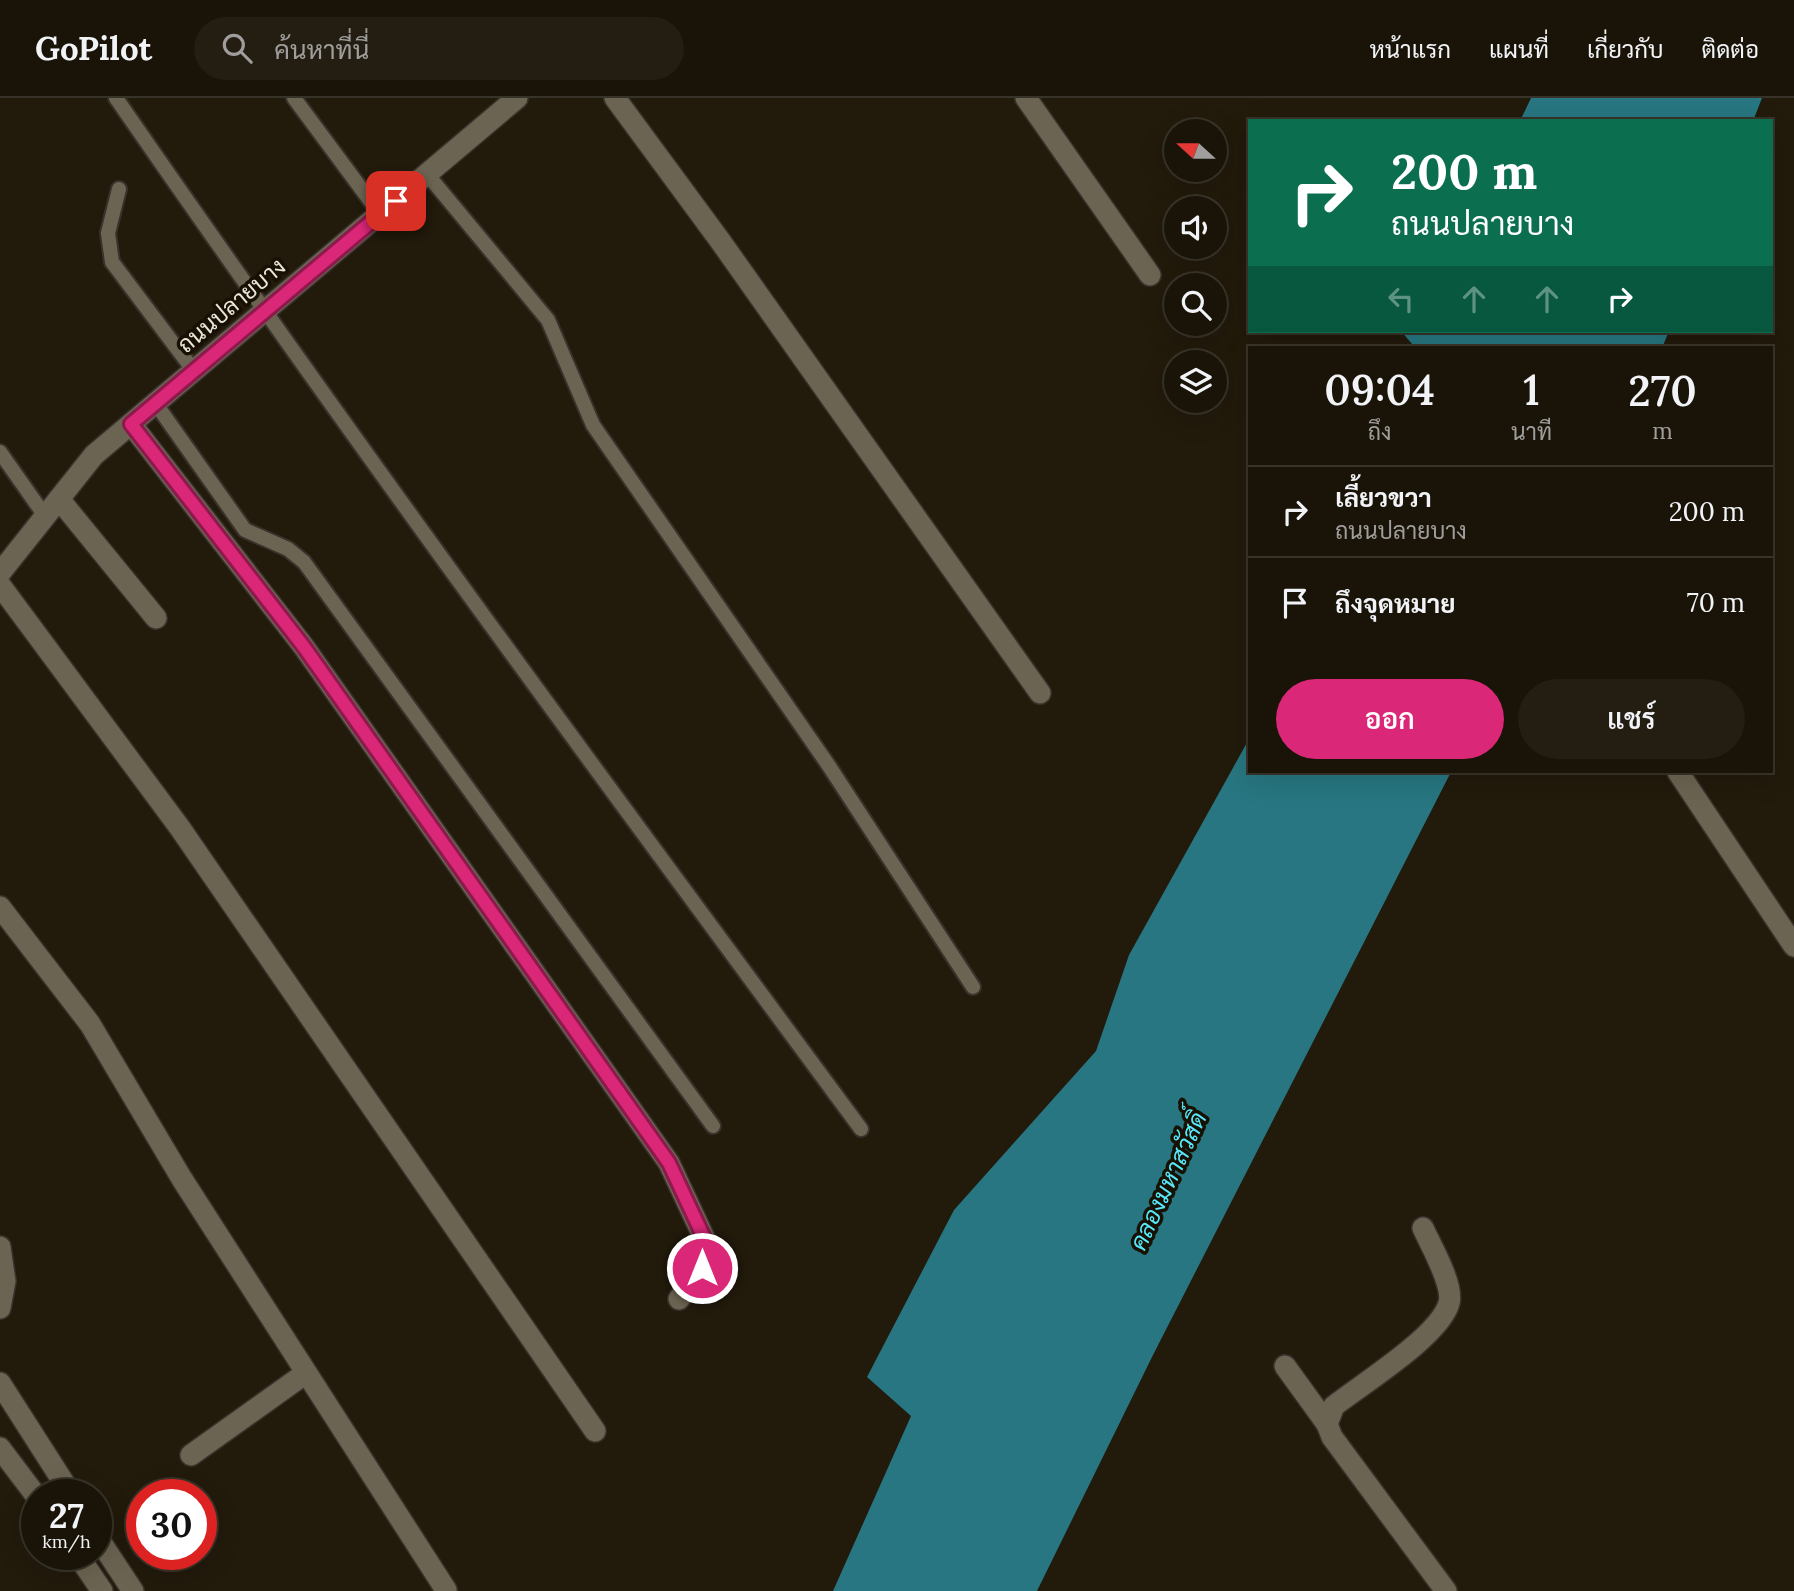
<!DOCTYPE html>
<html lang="th">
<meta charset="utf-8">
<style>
:root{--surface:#1a1408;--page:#231d12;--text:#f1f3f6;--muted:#9f9e9c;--line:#383329;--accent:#db2777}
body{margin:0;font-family:Lora,Sarabun,serif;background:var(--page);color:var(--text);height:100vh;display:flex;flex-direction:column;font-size:26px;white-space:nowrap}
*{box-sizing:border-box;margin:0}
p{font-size:23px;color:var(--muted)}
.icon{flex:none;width:38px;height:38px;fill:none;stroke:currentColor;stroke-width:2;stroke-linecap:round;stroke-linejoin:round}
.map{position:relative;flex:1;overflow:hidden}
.drawer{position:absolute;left:1248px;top:248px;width:525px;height:427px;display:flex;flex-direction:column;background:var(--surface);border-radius:0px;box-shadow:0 7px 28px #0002,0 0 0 2px var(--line)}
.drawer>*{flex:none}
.banner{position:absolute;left:1248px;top:21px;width:525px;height:214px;border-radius:0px;box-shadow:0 7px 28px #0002,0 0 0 2px var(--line);background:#0b6e4f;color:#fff;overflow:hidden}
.needle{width:46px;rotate:291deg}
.controls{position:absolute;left:1164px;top:21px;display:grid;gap:14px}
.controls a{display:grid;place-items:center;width:63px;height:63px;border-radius:50%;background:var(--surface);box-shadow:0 7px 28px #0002,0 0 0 2px var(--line);font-size:35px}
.speed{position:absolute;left:21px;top:1381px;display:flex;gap:14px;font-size:35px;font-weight:700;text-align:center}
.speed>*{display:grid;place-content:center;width:91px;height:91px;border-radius:50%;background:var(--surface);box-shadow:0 7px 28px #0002,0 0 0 2px var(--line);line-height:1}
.speed small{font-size:18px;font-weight:400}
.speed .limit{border:10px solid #d22;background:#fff;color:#111}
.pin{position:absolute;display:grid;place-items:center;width:60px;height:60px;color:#fff;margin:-30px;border-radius:14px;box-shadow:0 4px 10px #0006}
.me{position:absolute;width:77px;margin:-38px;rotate:0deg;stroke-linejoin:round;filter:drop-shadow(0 0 5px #0008)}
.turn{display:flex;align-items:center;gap:24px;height:147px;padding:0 28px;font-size:32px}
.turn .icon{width:91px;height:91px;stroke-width:2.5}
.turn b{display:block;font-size:49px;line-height:60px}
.lanes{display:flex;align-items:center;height:66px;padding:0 28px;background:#0003;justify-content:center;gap:35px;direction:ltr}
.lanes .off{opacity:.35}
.eta{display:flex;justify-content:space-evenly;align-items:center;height:119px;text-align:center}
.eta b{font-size:42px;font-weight:600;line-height:49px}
.cta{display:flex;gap:14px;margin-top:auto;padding:14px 28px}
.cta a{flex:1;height:80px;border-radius:42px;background:var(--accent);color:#fff;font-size:28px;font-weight:600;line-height:80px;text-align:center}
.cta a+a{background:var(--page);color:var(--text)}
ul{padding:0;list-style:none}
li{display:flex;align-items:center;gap:21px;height:91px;padding:0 28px;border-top:2px solid var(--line)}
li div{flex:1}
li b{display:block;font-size:26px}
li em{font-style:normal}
header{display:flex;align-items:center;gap:42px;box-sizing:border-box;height:98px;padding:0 35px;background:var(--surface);border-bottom:2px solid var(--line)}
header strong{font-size:33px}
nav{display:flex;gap:38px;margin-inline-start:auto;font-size:24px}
.search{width:490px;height:63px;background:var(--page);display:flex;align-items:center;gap:18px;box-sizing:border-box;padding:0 24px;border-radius:38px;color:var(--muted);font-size:26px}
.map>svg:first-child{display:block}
</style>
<header>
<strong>GoPilot</strong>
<div class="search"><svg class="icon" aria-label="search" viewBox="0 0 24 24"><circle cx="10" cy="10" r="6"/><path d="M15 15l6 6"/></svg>ค้นหาที่นี่</div>
<nav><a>หน้าแรก</a><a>แผนที่</a><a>เกี่ยวกับ</a><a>ติดต่อ</a></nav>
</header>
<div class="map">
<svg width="1794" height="1493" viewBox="0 0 1794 1493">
<rect width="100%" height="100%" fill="#221a0b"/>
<g fill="#277681">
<path d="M 1531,0 L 1762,0 L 1753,23 L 1520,23 Z"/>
<path d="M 1401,233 L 1669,233 L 1662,250 L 1410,250 L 1412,246 Z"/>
<path d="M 1249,641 L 1250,674 L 1451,674 L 1153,1257 L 1037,1493 L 833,1493 L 911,1318 L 867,1279 L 954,1112 L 1096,953 L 1129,857 Z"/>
</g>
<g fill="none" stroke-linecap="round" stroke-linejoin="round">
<g stroke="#38322c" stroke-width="18">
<g id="service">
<path d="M 116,0 C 357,349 609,690 861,1031"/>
<path d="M 294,0 L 380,116"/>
<path d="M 427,76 L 548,222 L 593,327 L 829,668 L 973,889"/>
<path d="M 119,91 L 108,135 L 112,164 L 194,273"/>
<path d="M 156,306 L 245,432 L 288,451 L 304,464 L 713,1028"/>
<path d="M 0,354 L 45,418"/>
</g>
</g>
<g stroke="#38322c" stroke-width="24">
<g id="minor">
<path d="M 615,0 L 721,144 L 1040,595"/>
<path d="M 1026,0 L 1150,177"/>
<path d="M 131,326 L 304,549 L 669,1065 L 706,1144 L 702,1170 L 679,1201"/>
<path d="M 59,401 L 156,520"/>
<path d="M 0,487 L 180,730 L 595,1333"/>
<path d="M 1678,674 L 1794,848"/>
<path d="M 0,809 L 90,926 L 182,1081 L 446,1492"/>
<path d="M 1423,1130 C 1431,1148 1454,1187 1449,1205 C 1440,1238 1362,1286 1334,1308 L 1327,1326 L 1332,1339 L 1446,1493"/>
<path d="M 1285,1268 L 1327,1326"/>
<path d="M 0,1285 L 71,1396"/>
<path d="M 0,1350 L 37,1399"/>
<path d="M 191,1357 L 306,1275"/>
<path d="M 96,1437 L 133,1493"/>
<path d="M 77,1456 L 102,1493"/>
</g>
</g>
<g stroke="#38322c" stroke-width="24">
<g id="tertiary">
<path d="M 0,475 L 94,357 L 517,0"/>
<path d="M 0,1149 L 5,1183 L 0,1210"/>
</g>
</g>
<use href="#service" stroke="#6c6452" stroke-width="14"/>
<use href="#minor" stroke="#6c6452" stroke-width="21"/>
<use href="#tertiary" stroke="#6c6452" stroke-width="21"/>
</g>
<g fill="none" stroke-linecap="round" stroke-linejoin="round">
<g stroke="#8e194d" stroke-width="18">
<path id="route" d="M 396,103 L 131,326 L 304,549 L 669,1065 L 706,1144 L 702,1170"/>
</g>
<use href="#route" stroke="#db2777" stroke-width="12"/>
</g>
<g text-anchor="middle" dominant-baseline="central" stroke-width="7" stroke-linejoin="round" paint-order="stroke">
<g font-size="23" fill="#ebe6dc" stroke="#181103">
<text transform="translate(231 207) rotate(-40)">ถนนปลายบาง</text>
</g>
<g font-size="24" font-style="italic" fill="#56e8fd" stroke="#181103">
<text transform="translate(1168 1083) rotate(-65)">คลองมหาสวัสดิ์</text>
</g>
</g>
</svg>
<div class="controls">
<a><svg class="needle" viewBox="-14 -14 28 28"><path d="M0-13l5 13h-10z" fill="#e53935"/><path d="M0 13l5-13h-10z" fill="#9f9e9c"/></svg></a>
<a><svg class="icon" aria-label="sound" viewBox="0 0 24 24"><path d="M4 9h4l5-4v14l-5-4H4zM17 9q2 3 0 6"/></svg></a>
<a><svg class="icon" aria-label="search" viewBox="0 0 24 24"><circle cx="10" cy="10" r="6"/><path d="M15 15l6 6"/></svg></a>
<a><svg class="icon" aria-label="layers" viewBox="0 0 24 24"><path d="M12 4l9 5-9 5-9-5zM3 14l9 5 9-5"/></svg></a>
</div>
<div class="speed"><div>27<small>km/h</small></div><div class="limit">30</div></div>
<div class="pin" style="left:396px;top:103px;background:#d93025"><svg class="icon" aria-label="arrive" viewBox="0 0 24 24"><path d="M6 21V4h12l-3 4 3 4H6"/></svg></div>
<svg class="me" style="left:702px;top:1170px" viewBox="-20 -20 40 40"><circle r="17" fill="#db2777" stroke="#fff" stroke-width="3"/><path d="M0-11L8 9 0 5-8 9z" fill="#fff"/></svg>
<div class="banner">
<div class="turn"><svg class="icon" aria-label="right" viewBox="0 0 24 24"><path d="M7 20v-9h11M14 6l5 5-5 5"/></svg><div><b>200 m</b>ถนนปลายบาง</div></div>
<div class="lanes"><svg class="icon off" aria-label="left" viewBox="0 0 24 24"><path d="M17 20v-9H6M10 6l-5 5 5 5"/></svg><svg class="icon off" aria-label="ahead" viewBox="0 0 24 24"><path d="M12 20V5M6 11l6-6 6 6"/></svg><svg class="icon off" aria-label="ahead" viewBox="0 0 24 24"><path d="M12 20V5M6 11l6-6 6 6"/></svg><svg class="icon" aria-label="right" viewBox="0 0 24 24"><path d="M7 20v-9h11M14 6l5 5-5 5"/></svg></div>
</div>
<section class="drawer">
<div class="eta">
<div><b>09:04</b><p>ถึง</p></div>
<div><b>1</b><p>นาที</p></div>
<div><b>270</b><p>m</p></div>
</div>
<ul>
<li><svg class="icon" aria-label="right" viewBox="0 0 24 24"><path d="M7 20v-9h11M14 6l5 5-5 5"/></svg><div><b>เลี้ยวขวา</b><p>ถนนปลายบาง</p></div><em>200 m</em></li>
<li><svg class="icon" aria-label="arrive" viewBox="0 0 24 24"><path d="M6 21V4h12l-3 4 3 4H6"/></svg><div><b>ถึงจุดหมาย</b></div><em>70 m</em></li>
</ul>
<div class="cta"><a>ออก</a><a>แชร์</a></div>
</section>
</div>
